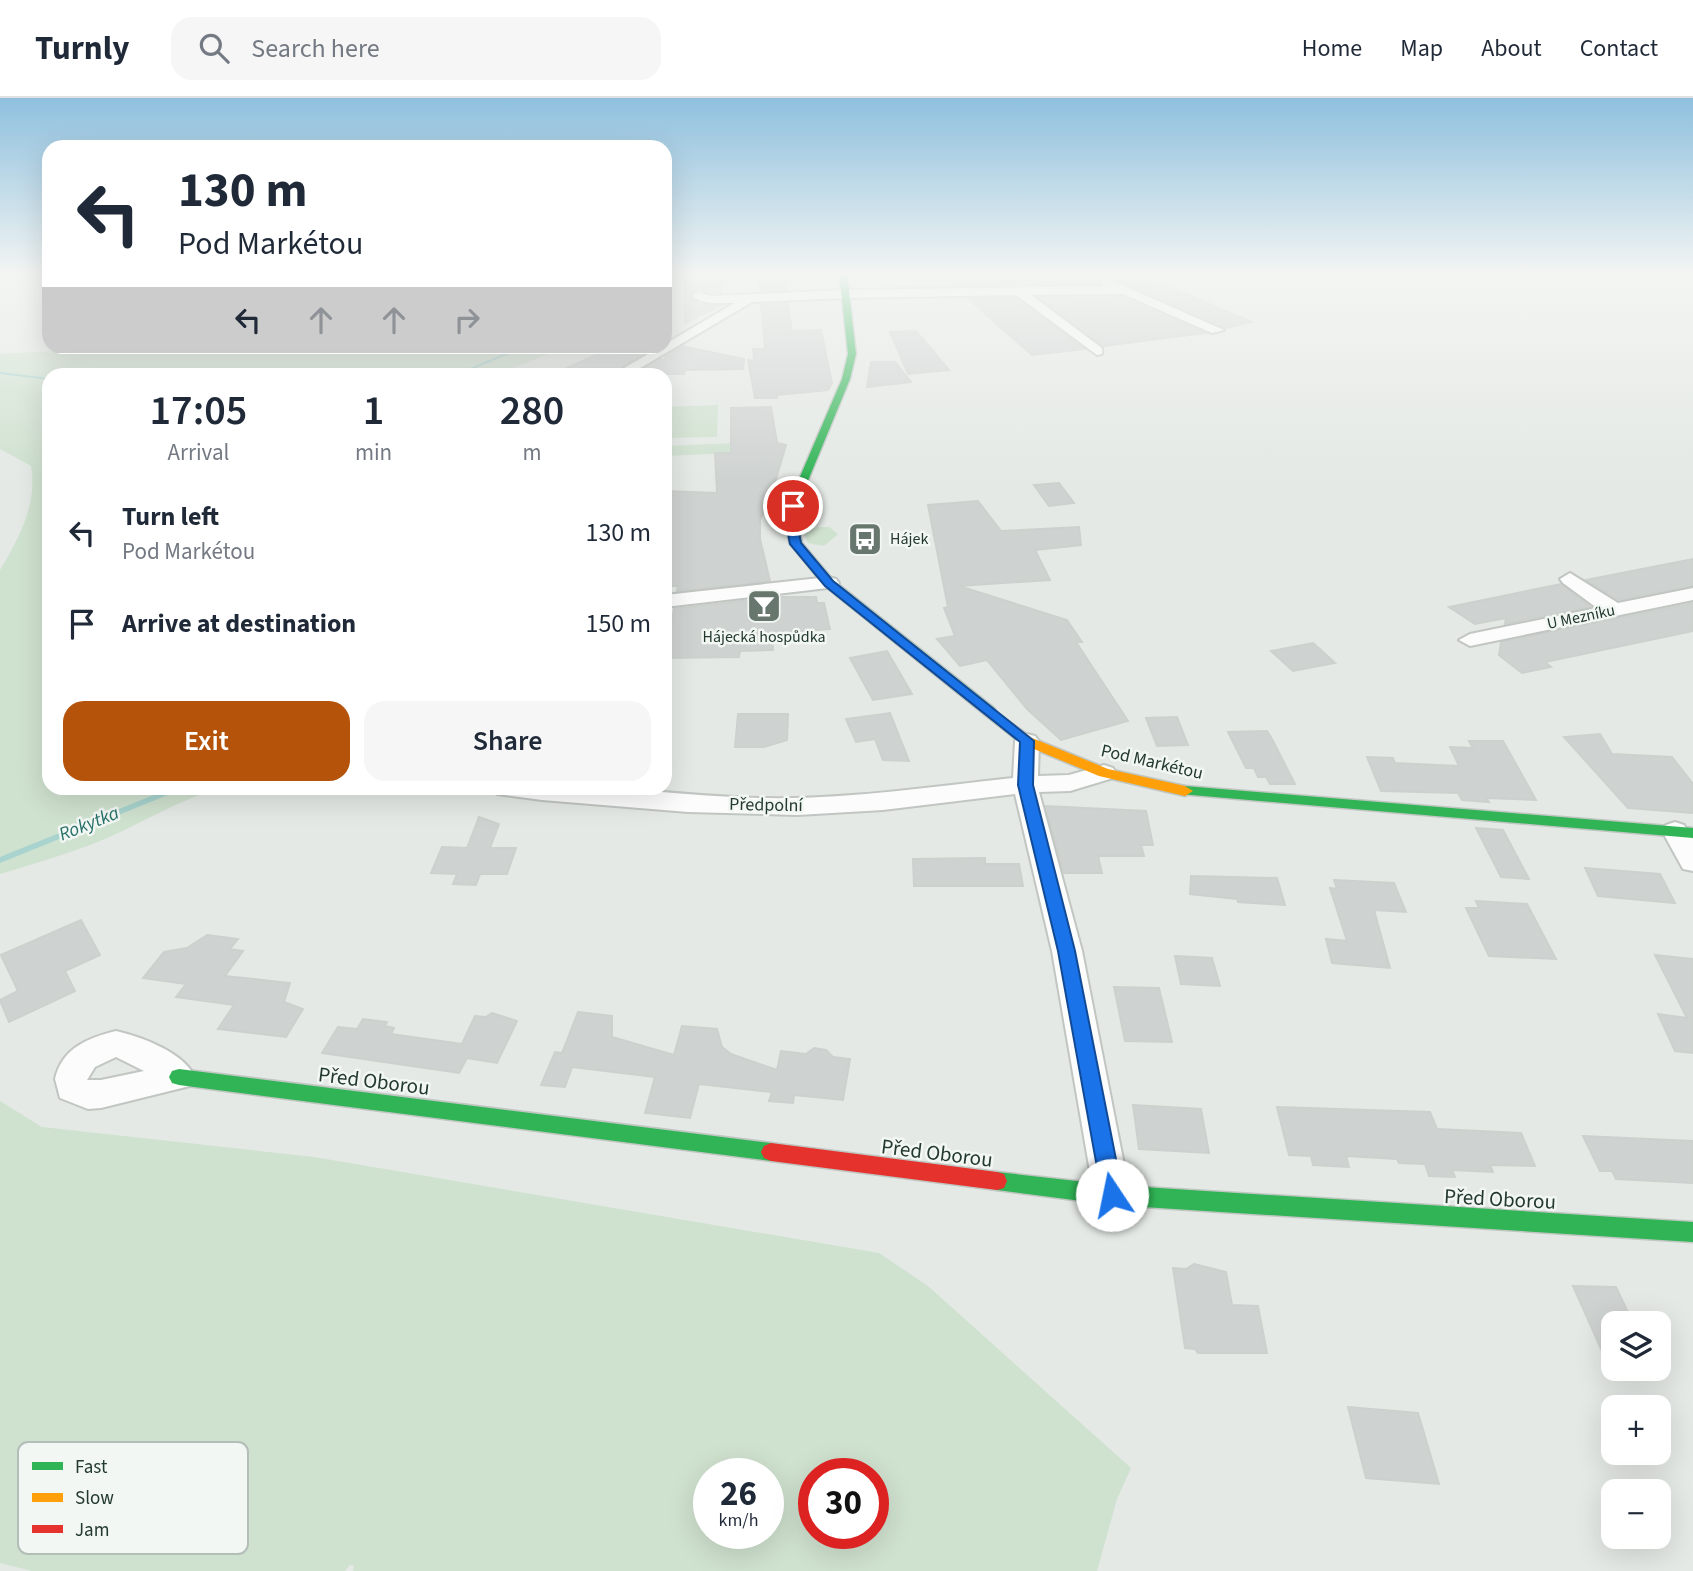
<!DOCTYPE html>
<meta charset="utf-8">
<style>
:root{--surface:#fff;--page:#f6f6f7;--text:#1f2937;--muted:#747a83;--line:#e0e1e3;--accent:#b45309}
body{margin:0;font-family:"Source Sans 3",sans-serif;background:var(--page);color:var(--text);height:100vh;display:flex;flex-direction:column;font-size:26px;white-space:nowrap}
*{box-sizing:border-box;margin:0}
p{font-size:23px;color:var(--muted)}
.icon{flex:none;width:38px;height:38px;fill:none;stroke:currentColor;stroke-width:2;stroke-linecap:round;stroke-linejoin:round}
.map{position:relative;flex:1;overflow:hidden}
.sheet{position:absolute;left:42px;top:270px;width:630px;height:427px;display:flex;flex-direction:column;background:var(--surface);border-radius:21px;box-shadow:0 7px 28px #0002}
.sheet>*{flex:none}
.hud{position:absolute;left:42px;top:42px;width:630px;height:214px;border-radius:21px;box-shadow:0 7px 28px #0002;background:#fff;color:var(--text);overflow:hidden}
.controls{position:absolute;left:1601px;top:1213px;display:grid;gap:14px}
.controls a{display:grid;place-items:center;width:70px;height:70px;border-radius:14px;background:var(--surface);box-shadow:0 7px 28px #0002;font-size:35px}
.speed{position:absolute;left:693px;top:1360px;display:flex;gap:14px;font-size:35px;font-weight:700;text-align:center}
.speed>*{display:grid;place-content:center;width:91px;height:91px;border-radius:50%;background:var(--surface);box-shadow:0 7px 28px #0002;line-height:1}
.speed small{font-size:18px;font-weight:400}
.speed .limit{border:10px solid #d22;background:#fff;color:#111}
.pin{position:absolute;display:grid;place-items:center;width:60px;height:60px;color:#fff;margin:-30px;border:4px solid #fff;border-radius:50%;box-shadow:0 2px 7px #0007}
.me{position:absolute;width:77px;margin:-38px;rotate:349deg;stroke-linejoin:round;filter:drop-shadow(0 0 5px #0008)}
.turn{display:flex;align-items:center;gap:24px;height:147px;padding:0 21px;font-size:32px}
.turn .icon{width:91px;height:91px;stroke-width:2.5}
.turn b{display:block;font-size:49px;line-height:60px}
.lanes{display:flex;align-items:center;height:66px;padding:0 21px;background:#0003;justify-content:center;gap:35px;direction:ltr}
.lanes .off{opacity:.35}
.eta{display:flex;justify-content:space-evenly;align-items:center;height:119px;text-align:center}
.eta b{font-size:42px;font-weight:600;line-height:49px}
.action{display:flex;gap:14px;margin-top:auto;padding:14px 21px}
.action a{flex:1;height:80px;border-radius:21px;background:var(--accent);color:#fff;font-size:28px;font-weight:600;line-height:80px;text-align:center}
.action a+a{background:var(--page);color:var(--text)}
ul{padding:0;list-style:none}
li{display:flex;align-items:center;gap:21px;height:91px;padding:0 21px}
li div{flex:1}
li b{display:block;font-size:26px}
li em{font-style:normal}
header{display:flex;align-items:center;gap:42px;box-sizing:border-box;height:98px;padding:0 35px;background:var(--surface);border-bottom:2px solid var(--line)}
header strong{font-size:33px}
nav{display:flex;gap:38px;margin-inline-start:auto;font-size:24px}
.search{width:490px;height:63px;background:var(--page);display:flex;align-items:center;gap:18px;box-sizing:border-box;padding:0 24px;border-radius:21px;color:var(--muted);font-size:26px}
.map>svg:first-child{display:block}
</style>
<header>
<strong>Turnly</strong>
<div class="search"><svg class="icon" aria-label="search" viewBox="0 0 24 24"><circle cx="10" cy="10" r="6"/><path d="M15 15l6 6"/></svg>Search here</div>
<nav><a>Home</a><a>Map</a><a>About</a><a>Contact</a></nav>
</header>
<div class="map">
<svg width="1693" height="1473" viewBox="0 0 1693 1473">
<rect width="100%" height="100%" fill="#e4e9e5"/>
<g fill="#cfe1cf" fill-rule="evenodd">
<path d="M 117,249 L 565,249 L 499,276 L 49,276 L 49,690 L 220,690 C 179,702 146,723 107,740 C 72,755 36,765 0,776 L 0,472 C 19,441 38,404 31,368 L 0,351 L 0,256 Z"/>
<path d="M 718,307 L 717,339 L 665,340 L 665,309 Z"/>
<path d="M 734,345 L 736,355 L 665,358 L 665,348 Z"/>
<path d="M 829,429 L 838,436 L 824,448 L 808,445 L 804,435 L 817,429 Z"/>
<path d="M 0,1003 L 42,1029 L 314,1059 L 879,1155 L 928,1188 L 1131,1370 L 1117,1401 L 1097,1473 L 353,1473 L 354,1468 L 350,1467 L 345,1473 L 32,1473 L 0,1465 ZM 709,1376 L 768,1376 L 768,1435 L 709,1435 ZM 814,1376 L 873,1376 L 873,1435 L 814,1435 Z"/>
</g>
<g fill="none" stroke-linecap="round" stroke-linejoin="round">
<g fill="#a8d3ce" fill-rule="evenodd">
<path d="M 522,248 L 529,248 L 461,276 L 456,276 Z"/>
<path d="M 0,274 L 49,280 L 49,282 L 0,276 Z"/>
<path d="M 171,690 L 181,690 L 180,692 L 0,765 L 0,759 Z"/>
</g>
</g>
<g fill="#ced2d0" stroke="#cdd1ce" stroke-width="2">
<path d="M 1136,175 L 1252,224 L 1226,230 L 1107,178 L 1098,186 L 953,188 L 946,182 L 1037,180 L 1034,176 Z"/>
<path d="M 759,181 L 785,181 L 787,192 L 760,193 Z"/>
<path d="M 723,182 L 721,195 L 699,191 L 691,196 L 690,199 L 696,203 L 719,208 L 685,225 L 685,183 Z"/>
<path d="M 1122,199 L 1205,235 L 1104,248 L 1039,200 Z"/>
<path d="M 967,200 L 1015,200 L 1084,251 L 1032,257 Z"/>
<path d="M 788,205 L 792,233 L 821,232 L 832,285 L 828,292 L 777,297 L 777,300 L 755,300 L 748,262 L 754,263 L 753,251 L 765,251 L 761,206 Z"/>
<path d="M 916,233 L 949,272 L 908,276 L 890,234 Z"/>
<path d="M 682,248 L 744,261 L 743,271 L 685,272 L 684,276 L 634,276 L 660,261 L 665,262 L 665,258 Z"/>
<path d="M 611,250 L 641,257 L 612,276 L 554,276 Z"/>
<path d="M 871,264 L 895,264 L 911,284 L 867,289 Z"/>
<path d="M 771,309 L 777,345 L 786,347 L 771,398 L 760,422 L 760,441 L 770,483 L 677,493 L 678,488 L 665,488 L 665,393 L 717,395 L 715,355 L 731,355 L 731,310 Z"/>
<path d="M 1059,385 L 1074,405 L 1049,408 L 1034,387 Z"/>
<path d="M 978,403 L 1001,433 L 1079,429 L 1081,447 L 1035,452 L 1050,482 L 959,488 L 1067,522 L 1082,544 L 1076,544 L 1128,623 L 1061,642 L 1027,611 L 987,562 L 960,568 L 937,541 L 955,538 L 944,510 L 948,509 L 928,407 Z"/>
<path d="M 1693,461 L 1693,488 L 1619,502 L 1586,482 Z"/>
<path d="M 1561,486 L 1591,509 L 1505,526 L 1506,520 L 1475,526 L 1449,509 Z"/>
<path d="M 774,499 L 816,499 L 817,505 L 824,505 L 830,531 L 772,535 L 773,552 L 740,553 L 739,559 L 665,560 L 665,533 L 670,533 L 674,511 Z"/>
<path d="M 1693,505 L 1693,533 L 1545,564 L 1551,569 L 1522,575 L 1499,557 L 1501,544 Z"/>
<path d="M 1313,545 L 1335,565 L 1293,573 L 1271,553 Z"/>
<path d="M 887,553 L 912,596 L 873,602 L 850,560 Z"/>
<path d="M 890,615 L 909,663 L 883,662 L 875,641 L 856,644 L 846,621 Z"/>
<path d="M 738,616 L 788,616 L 787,642 L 764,649 L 735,649 Z"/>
<path d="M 1177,619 L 1188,647 L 1157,648 L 1146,620 Z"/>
<path d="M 1267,633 L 1272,641 L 1295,686 L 1270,686 L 1266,679 L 1258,679 L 1254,670 L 1246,670 L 1228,634 Z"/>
<path d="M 1600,636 L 1612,656 L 1672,659 L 1693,686 L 1693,715 L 1628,710 L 1564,639 Z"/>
<path d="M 1469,643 L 1503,643 L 1536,702 L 1486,700 L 1489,704 L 1462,702 L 1458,695 L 1381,693 L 1367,659 L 1393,660 L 1395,665 L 1459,668 L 1450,649 L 1473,650 Z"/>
<path d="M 1045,708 L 1146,713 L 1153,747 L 1141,747 L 1144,758 L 1098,758 L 1102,775 L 1064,775 Z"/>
<path d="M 479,719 L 499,726 L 490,750 L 516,750 L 507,776 L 480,776 L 476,787 L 453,786 L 457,776 L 431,775 L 442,749 L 467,750 Z"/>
<path d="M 1476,730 L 1503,732 L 1529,781 L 1501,779 Z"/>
<path d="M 985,760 L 985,766 L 1019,766 L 1023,788 L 914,788 L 913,761 Z"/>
<path d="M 1585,770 L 1660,776 L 1675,805 L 1598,798 Z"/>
<path d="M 1191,778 L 1277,780 L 1285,807 L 1238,804 L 1237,801 L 1190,796 Z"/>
<path d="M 1334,782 L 1394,785 L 1406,814 L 1374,812 L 1390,870 L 1332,865 L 1326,841 L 1347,843 L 1330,790 L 1337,791 Z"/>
<path d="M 1476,803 L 1527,806 L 1556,861 L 1489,858 L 1466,810 L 1479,810 Z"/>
<path d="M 81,822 L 100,857 L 65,873 L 75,893 L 9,924 L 0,902 L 18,893 L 1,857 Z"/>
<path d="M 207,837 L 238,841 L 230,851 L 243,853 L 225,878 L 290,885 L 284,904 L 303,911 L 286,939 L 218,931 L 234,907 L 176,899 L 186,886 L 143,880 L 164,854 L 187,850 Z"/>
<path d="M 1655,857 L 1693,861 L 1693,955 L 1675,953 L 1658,916 L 1687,920 Z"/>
<path d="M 1175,858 L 1212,860 L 1220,888 L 1181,886 Z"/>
<path d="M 1114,889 L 1159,890 L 1172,944 L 1125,943 Z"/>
<path d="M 578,914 L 612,918 L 612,939 L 674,957 L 682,928 L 717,931 L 722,949 L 731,956 L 777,972 L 781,953 L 806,956 L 814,950 L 826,952 L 833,959 L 850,961 L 843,1002 L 794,997 L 793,1005 L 769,1003 L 772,994 L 699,986 L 690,1020 L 645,1015 L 655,979 L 572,969 L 565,989 L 541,987 L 555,954 L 562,955 Z"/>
<path d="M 492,915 L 517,923 L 497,965 L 467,960 L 459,975 L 322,955 L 338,929 L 357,931 L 363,921 L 387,924 L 385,928 L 394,930 L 391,936 L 462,946 L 475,918 L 486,919 Z"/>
<path d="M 1133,1007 L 1201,1011 L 1209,1055 L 1139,1051 Z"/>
<path d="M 1277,1009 L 1430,1014 L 1437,1031 L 1521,1035 L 1535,1068 L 1490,1067 L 1493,1074 L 1452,1072 L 1455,1079 L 1429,1078 L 1425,1066 L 1399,1065 L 1397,1061 L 1346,1058 L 1349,1069 L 1313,1067 L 1311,1058 L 1289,1057 Z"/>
<path d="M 1583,1038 L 1693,1043 L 1693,1085 L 1616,1081 L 1612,1073 L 1600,1073 Z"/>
<path d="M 1194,1166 L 1226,1174 L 1232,1207 L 1258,1208 L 1267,1255 L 1198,1255 L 1195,1251 L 1185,1250 L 1173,1170 L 1186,1171 Z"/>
<path d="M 1573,1188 L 1616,1189 L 1633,1225 L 1614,1225 L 1614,1280 Z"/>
<path d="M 1348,1309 L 1418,1315 L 1439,1386 L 1366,1380 Z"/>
</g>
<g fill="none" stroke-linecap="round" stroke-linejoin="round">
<g stroke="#c1c6c2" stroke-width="4">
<g id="street">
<path d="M 1106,180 L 1224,232 L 1212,235 L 1123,196 L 1031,197 L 1102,250 L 1102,256 L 1097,257 L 1016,197 L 846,200 L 752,204 L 630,276 L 614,276 L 735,205 C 720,205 704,207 692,198 L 698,194 L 712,198 L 846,192 L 1106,188 L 1100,184 Z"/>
<path d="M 1570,475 L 1618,505 L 1693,490 L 1693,502 L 1470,548 L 1459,542 L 1470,536 L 1597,510 L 1563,485 L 1560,481 Z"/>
<path d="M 829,479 L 836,481 L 839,485 L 836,489 L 665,509 L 665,497 Z"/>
<path d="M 1027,636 L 1035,638 L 1039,643 L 1038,678 L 1069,677 L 1104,667 L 1113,670 L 1116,675 L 1113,680 L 1070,693 L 1039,694 L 1082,853 L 1130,1097 L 1124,1108 L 1112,1113 L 1100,1108 L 1094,1097 L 1052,853 L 1015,696 L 883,712 L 798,717 L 688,714 L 542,702 L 497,696 L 493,690 C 580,681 671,698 759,700 C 844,702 928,689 1013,680 L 1015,643 L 1019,638 Z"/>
<path d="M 1675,724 L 1684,727 L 1693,741 L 1693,773 L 1683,771 L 1662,733 L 1666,727 Z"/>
<path d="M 116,933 C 142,939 183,954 195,979 L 190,988 L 101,1010 L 88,1011 L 60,1000 L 55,981 C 62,950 88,940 116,933 ZM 116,959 L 144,973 L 101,982 L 87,982 L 95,969 Z"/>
</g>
</g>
<g stroke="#c0c6c2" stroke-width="3">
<g id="fast">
<path d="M 839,175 L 847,175 L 856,256 L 850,281 L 800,402 L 797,425 L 802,445 L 833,482 L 994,610 L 996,613 L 994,616 L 984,616 L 825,488 L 790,446 L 785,425 L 790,402 L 842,281 L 848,256 Z"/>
<path d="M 1185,688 L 1693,730 L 1693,740 L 1180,696 L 1177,693 L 1180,690 Z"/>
<path d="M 179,971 L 771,1045 L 778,1048 L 781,1054 L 778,1060 L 771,1063 L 179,987 L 172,985 L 169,979 L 172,973 Z"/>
<path d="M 997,1074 L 1112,1087 L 1693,1124 L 1693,1144 L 1112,1107 L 997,1092 L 990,1090 L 987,1083 L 990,1076 Z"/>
</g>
</g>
<g stroke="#c0c6c2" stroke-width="3">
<path id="slow" d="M 989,609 L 1032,640 L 1108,671 L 1185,688 L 1193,693 L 1185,698 L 1099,678 L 1022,646 L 984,616 L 982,613 Z"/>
</g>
<g stroke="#c0c6c2" stroke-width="3">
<path id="jam" d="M 771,1045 L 997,1074 L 1004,1076 L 1007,1083 L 1004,1090 L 997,1092 L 771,1063 L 764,1060 L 761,1054 L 764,1048 Z"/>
</g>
<use href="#street" fill="#fbfcfb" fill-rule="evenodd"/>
<use href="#fast" fill="#30b455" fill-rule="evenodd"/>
<use href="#slow" fill="#ff9f0a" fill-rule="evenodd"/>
<use href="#jam" fill="#e5322d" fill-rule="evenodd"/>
</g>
<linearGradient id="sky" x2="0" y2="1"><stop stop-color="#8ec0de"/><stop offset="0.46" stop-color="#f3f5f3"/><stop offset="1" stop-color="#f3f5f3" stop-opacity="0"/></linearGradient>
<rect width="1693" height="382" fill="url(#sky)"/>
<path fill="#1a73e8" stroke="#114b97" stroke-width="2" d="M 793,404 L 799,408 L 797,425 L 801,445 L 833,483 L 1034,643 L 1033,687 L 1075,853 L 1123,1097 L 1120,1104 L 1112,1106 L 1105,1104 L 1102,1097 L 1058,853 L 1018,687 L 1020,644 L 825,488 L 790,446 L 786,425 L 788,408 Z"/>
<defs>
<g id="bus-square" transform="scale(1.75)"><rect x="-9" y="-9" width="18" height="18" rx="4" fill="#67776e" stroke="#f2f7f3"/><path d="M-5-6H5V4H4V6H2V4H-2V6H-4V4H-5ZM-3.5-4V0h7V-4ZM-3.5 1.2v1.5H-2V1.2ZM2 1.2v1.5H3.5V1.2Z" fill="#fff"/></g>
<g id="bar-square" transform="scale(1.75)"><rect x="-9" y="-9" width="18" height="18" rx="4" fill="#67776e" stroke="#f2f7f3"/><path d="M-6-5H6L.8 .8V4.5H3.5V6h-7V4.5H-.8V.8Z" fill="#fff"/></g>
</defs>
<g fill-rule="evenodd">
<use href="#bus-square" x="865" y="441"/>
<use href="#bar-square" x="764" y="508"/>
</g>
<g text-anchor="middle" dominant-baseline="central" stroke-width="5" stroke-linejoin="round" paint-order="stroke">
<g font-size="16" fill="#243a2e" stroke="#f2f7f3" text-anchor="start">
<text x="890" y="441">Hájek</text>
<text x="764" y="539" text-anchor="middle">Hájecká hospůdka</text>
</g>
<g font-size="16" fill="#243a2e" stroke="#f2f7f3">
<text transform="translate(1581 519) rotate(-12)">U Mezníku</text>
</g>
<g font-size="18" fill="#243a2e" stroke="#f2f7f3">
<text transform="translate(1152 664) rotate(13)">Pod Markétou</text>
<text transform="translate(766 707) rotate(1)">Předpolní</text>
</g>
<g font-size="19" font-style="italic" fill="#246f68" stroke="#f2f7f3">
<text transform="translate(89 726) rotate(-22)">Rokytka</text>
</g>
<g font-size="21" fill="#243a2e" stroke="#f2f7f3">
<text transform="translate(374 983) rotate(7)">Před Oborou</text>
<text transform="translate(937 1055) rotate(7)">Před Oborou</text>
<text transform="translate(1500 1101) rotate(3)">Před Oborou</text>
</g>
</g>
<rect x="18" y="1344" width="230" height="112" rx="10" fill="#f2f7f3" stroke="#b4beb8" stroke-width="2"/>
<rect x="32" y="1364" width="31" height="8" fill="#30b455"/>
<rect x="32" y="1395" width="31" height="9" fill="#ff9f0a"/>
<rect x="32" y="1427" width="31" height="8" fill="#e5322d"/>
<g font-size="19" fill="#243a2e">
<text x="75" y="1375">Fast</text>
<text x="75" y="1406">Slow</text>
<text x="75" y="1438">Jam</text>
</g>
</svg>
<div class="controls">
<a><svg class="icon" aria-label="layers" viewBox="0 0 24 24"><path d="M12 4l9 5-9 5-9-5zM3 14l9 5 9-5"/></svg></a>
<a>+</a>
<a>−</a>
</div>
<div class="speed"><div>26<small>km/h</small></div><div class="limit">30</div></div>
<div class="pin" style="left:793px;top:408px;background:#d93025"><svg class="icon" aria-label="arrive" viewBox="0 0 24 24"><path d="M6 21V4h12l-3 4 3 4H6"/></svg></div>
<svg class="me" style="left:1112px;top:1097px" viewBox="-20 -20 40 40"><circle r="19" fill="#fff"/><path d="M0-13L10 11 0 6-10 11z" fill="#1a73e8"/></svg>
<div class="hud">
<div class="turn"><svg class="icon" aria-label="left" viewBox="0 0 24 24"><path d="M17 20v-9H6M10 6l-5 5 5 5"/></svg><div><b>130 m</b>Pod Markétou</div></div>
<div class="lanes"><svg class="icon" aria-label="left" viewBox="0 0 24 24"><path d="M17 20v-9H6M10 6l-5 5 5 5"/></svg><svg class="icon off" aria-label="ahead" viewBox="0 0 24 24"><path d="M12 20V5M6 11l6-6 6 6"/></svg><svg class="icon off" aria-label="ahead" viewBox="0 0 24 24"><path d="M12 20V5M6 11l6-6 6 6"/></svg><svg class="icon off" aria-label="right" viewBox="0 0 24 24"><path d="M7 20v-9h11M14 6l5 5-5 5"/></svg></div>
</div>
<section class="sheet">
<div class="eta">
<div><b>17:05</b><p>Arrival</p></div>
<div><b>1</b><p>min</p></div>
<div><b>280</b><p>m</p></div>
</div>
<ul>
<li><svg class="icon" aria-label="left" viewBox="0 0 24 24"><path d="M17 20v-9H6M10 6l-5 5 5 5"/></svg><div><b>Turn left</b><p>Pod Markétou</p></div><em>130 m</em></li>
<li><svg class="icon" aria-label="arrive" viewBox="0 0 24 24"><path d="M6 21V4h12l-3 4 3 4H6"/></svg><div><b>Arrive at destination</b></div><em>150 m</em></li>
</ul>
<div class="action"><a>Exit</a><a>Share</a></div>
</section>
</div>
